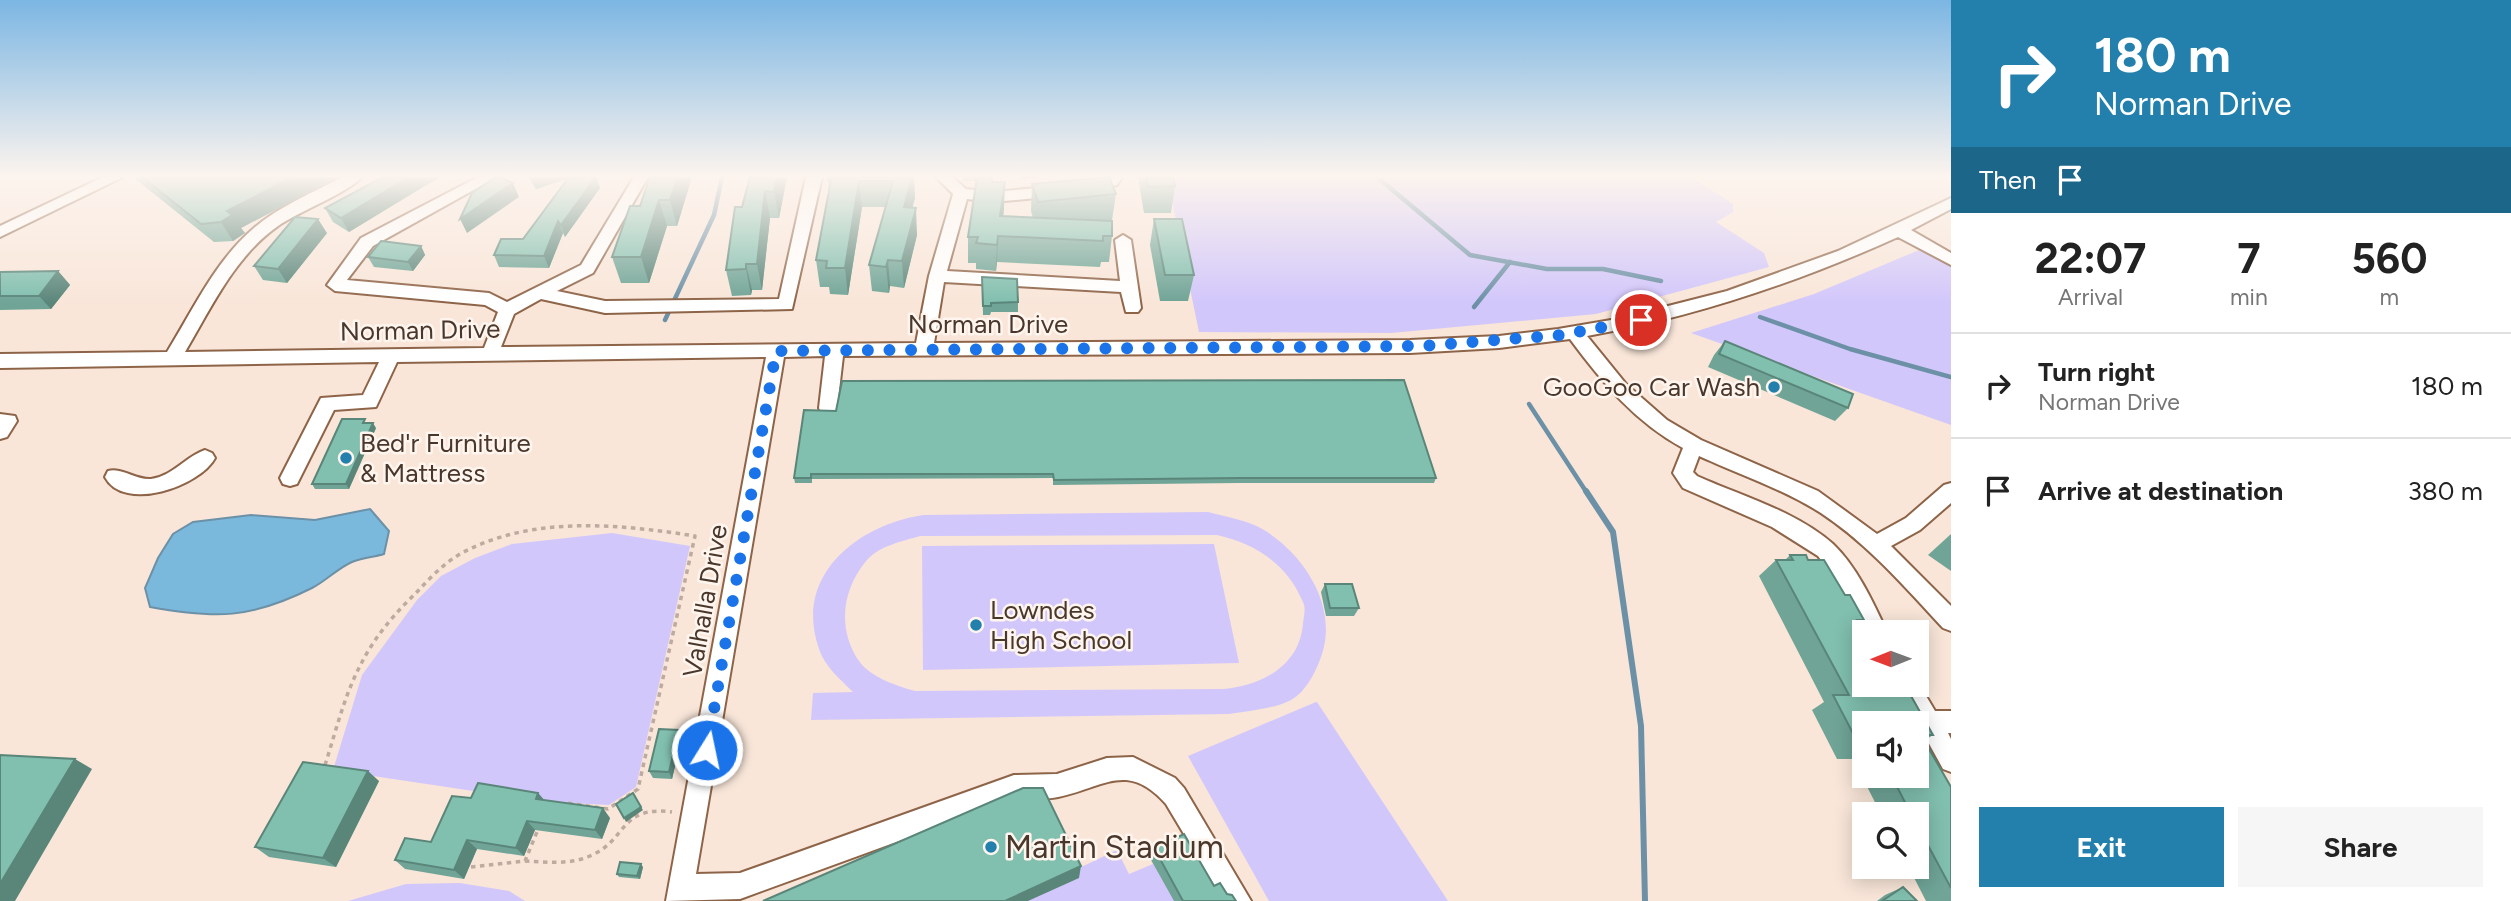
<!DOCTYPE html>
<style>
:root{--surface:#fff;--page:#f6f6f6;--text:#222;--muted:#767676;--line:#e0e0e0;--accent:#2380ad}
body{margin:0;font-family:Figtree,sans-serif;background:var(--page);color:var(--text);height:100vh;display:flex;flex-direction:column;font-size:26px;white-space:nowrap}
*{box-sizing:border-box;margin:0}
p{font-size:23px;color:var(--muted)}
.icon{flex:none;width:38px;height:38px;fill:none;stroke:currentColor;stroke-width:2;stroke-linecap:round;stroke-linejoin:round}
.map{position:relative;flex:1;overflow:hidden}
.side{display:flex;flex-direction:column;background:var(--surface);width:560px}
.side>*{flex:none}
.guide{background:#2380ad;color:#fff;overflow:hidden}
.needle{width:46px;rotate:269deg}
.tools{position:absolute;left:1852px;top:620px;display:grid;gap:14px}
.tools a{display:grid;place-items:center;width:77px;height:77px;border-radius:0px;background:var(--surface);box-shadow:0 4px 18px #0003;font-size:35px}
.pin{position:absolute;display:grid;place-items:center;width:60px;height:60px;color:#fff;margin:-30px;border:4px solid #fff;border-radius:50%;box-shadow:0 2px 7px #0007}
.me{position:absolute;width:77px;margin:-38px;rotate:10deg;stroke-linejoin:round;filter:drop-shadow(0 0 5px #0008)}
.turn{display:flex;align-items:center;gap:24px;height:147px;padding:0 28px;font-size:32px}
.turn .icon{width:91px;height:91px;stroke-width:2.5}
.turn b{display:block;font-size:49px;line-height:60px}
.then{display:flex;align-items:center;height:66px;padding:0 28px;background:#0003;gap:14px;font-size:26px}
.eta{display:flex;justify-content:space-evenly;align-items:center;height:119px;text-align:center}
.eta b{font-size:42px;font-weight:700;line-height:49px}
.action{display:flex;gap:14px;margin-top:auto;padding:14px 28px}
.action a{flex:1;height:80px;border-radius:0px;background:var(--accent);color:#fff;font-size:28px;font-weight:700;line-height:80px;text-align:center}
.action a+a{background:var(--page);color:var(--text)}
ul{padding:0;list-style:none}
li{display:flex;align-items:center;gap:21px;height:105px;padding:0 28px;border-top:2px solid var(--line)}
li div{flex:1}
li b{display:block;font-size:26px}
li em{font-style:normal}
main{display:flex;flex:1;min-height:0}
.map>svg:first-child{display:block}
</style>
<main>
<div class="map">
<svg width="1951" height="901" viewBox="0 0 1951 901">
<rect width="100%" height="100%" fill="#f9e6d9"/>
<g fill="#d2c7fb" fill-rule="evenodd">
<path d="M 1167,177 L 1691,177 L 1733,204 L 1733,212 L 1716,222 L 1764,253 L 1769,267 L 1596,314 L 1391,333 L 1199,332 Z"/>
<path d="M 1919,250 L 1951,265 L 1951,425 L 1691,333 L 1814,294 Z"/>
<path d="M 1208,512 C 1226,517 1248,520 1264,530 C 1305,555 1339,608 1321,657 C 1316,671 1306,692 1291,700 C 1274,709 1248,711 1229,714 L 811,720 L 813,693 L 853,692 C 840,679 825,667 819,649 C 793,575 858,525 923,515 ZM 1217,535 C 1256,544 1287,564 1303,602 C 1306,608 1304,616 1303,623 C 1300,666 1262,685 1224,689 L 915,691 C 897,686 870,677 859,661 C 837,629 842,589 867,560 C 879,546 903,541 920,536 Z"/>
<path d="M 612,533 L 690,546 L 636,787 L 609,805 L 546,802 L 333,770 L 362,675 L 417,600 L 441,576 L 475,558 L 512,544 Z"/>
<path d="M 1214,544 L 1239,663 L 923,670 L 922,546 Z"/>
<path d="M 1316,702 L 1317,702 L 1448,901 L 1269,901 L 1188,756 Z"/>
<path d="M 1117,850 L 1129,874 L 1153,864 L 1150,858 L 1213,901 L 795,901 L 1075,870 Z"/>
<path d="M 460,883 L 509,891 L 525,901 L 348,901 L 406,884 Z"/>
</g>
<path fill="#7ab8dc" stroke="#6c91a7" stroke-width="2" d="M 370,509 L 389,531 L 384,554 C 374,557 362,558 352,562 C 338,568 326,581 312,588 C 250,619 216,619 150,607 L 145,588 L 158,558 L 173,534 L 193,522 L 251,515 L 315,520 Z"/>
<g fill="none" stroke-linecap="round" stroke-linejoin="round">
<g stroke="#6c91a7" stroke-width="4.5">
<path d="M 1377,177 L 1470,255 L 1547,269 L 1603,269 L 1661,281"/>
<path d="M 1474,307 L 1510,262"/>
<path d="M 1760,317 L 1850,349 L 1951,377"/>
<path d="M 665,320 L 714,215 L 722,177"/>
<path d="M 1529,404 L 1587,493"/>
</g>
<path stroke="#6c91a7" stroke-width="6" d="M 1586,491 L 1613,532 L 1641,726 L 1645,901"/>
<g stroke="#8e6448" stroke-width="4">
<g id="minor">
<path d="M 103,177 L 123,177 L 0,237 L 0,226 Z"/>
<path d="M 343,177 L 362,177 C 349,192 298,212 278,226 C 235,256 211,308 185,352 L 484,348 L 498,312 L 485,305 L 335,291 L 327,285 L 361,238 L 478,177 L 497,177 L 373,246 L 347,280 L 489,293 L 507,302 L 581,265 L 634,177 L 648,177 L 593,273 L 557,291 L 605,301 L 779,299 L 806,177 L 822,177 L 792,309 L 605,313 L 541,299 L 514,314 L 501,347 L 916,343 L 929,276 L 953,194 L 936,177 L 952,177 L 966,189 L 993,192 L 1058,186 L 1066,191 L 1058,196 L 993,202 L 967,199 L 947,271 L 1120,281 L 1115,240 L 1123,235 L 1131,240 L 1141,308 L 1138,312 L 1126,312 L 1121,292 L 944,282 L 934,343 L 1410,340 L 1499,336 L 1558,329 L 1617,319 L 1727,291 L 1838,251 L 1951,198 L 1951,209 L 1911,230 L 1951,253 L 1951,265 L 1898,237 C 1798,282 1695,317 1587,336 L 1626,384 L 1667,420 L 1701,440 L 1818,491 L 1877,534 L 1906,518 L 1944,485 L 1951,483 L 1951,503 L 1920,530 L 1891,546 L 1951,606 L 1951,631 L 1943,628 C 1905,587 1868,544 1821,513 C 1783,489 1740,475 1699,456 L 1693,472 L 1697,476 C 1741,496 1796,511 1833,544 C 1857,567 1873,602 1887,632 L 1865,632 L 1839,584 L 1818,556 L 1772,527 L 1683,488 L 1673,473 L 1683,448 C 1635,422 1602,382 1570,339 L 1499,348 L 1410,353 L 843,356 L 837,408 L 835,413 L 821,413 L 819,408 L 825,356 L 784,357 L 696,874 L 740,873 L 1014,775 L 1057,774 L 1107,758 L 1133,757 L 1175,778 L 1184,788 L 1251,901 L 1224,901 L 1166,804 C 1127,760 1103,788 1058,797 C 1044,800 1028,798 1014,799 L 740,899 L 666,901 L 766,357 L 397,362 L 376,407 L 334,410 L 297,484 L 290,486 L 283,484 L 280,478 L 321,398 L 363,395 L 379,362 L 0,368 L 0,354 L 167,352 C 193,310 215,261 254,228 C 280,206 313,192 343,177 Z"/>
<path d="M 1107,177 L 1122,177 L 1117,185 L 1088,193 L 1080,188 L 1083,185 Z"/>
<path d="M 0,414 L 15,416 L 17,421 L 7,437 L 0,439 Z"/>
<path d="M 205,450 L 212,453 L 215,458 C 200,486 124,513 105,477 L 108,471 C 122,467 135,480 151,479 C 173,476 185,457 205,450 Z"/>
<path d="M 1916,679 L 1935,711 L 1951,711 L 1951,733 L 1948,733 L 1951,739 L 1951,772 L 1943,769 L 1896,684 L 1916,684 Z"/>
</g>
</g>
<g stroke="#beab9f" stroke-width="3.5" stroke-dasharray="4.5 4.5" stroke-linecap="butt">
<path d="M 325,765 C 336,731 344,696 361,664 C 374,638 394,614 416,593 C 429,579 443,564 460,554 C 531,515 618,524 695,536 L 638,789 L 608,809 L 567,803"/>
<path d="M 525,861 C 546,862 570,865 590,856 C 628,840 619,805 672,812"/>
<path d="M 471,867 L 525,861 L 539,827"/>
</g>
<use href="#minor" fill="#fff" fill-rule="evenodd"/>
</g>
<g fill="#6fa496" fill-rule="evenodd">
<path d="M 133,177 L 338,177 L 241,228 L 245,233 L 233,241 L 214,242 Z"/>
<path d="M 528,177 L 596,177 L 600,188 L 565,237 L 563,233 L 549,268 L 499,267 L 494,255 L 523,239 L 568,178 L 536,189 Z"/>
<path d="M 692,177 L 677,226 L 667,226 L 649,283 L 621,283 L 612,257 L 640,206 Z"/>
<path d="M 787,177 L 779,218 L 770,218 L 762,290 L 752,290 L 751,295 L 732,296 L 726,270 L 742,207 Z"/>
<path d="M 914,177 L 915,198 L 912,208 L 917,235 L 904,288 L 890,286 L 889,293 L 872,291 L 869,265 L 886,207 L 862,207 L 848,295 L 830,294 L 829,287 L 820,287 L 816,260 L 829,189 L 828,180 Z"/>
<path d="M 963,177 L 991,177 L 992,182 L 1004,209 L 1003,216 L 1033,218 L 1031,211 L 1032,184 L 1116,194 L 1112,220 L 1108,221 L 1112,236 L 1109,262 L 1101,262 L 1100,267 L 997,262 L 996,271 L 976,269 L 976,263 L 968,263 L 968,237 L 976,186 L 975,186 L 975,181 L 963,181 Z"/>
<path d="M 1020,177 L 1043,177 L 1021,179 Z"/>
<path d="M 1138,177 L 1173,177 L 1175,186 L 1171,213 L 1144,213 Z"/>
<path d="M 423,187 L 349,232 L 333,222 L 325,208 Z"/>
<path d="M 1154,219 L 1194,275 L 1188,301 L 1160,301 L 1150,245 Z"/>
<path d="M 327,233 L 287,283 L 263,280 L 254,266 Z"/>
<path d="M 421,246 L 425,255 L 413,271 L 374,267 L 368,257 Z"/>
<path d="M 58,271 L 70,285 L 51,309 L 0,310 L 0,272 Z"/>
<path d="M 982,277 L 1018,302 L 1018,312 L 991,312 L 990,315 L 983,315 Z"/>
<path d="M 1725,341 L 1848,408 L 1835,421 L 1708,367 L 1714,355 Z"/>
<path d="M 804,410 L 1436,478 L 1434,483 L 1238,483 L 1053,485 L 1053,478 L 812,479 L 812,483 L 795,483 L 794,478 Z"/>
<path d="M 376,428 L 349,489 L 315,489 L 312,484 Z"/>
<path d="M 1951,534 L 1951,571 L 1928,555 Z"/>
<path d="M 1790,555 L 1808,560 L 1845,595 L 1864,620 L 1859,624 L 1864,684 L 1933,735 L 1925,740 L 1951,787 L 1951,901 L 1926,901 L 1908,866 L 1916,866 L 1916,814 L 1881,814 L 1853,759 L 1837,759 L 1812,710 L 1824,702 L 1759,576 L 1776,560 L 1785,560 ZM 1864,723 L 1916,775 L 1864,775 Z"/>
<path d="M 1325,584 L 1359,608 L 1354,616 L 1326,616 L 1321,592 Z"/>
<path d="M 682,737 L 672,779 L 653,778 L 649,771 Z"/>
<path d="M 379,781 L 336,867 L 269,857 L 255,847 Z"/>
<path d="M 538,793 L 544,800 L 610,818 L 602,839 L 535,830 L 524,856 L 477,849 L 464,879 L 405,869 L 395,860 L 431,842 L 471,798 Z"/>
<path d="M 1154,848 L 1227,894 L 1236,901 L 1174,901 L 1150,858 Z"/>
<path d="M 643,867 L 640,879 L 619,877 L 617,874 Z"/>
<path d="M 1903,887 L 1917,901 L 1877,901 L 1885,895 Z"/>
</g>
<g fill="#5a867a">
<path d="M 293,177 L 338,177 L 241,228 L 245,233 L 233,241 L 221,222 L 227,211 Z"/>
<path d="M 409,177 L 442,177 L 423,187 L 349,232 L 341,218 Z"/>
<path d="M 531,177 L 573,177 L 536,189 Z"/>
<path d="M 596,177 L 600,188 L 565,237 L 561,225 Z"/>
<path d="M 678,177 L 692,177 L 677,226 L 670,200 Z"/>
<path d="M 777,177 L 787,177 L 779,218 L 774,192 Z"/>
<path d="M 912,177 L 914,177 L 915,198 L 905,234 L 904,207 Z"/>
<path d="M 859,181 L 862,207 L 848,295 L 845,268 Z"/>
<path d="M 1005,182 L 1004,209 L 1001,236 L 1000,216 Z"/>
<path d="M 513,183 L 519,197 L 467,233 L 460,219 Z"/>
<path d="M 765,191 L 770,218 L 762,290 L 757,264 Z"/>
<path d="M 659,200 L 667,226 L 649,283 L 641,257 Z"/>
<path d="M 916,208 L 917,235 L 904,288 L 902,261 Z"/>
<path d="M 318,219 L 327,233 L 287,283 L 278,269 Z"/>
<path d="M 558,221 L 563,233 L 549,268 L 544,256 Z"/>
<path d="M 998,236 L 997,262 L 996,271 L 997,245 Z"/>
<path d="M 421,246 L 425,255 L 413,271 L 408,262 Z"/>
<path d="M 888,260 L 890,286 L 889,293 L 886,267 Z"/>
<path d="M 746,264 L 752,290 L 751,295 L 746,269 Z"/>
<path d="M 58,271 L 70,285 L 51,309 L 39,296 Z"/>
<path d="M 373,423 L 376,428 L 349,489 L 346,484 Z"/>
<path d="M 679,730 L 682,737 L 672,779 L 669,772 Z"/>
<path d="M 75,759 L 92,769 L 15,901 L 0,901 L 0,884 Z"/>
<path d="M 368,771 L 379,781 L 336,867 L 323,858 Z"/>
<path d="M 538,793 L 546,802 L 536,799 Z"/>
<path d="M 641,807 L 643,810 L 626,822 L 624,818 Z"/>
<path d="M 603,808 L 610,818 L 602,839 L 595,830 Z"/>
<path d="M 527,821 L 535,830 L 524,856 L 516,848 Z"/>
<path d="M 467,840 L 477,849 L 464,879 L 454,870 Z"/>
<path d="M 641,864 L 643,867 L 640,879 L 637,876 Z"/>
<path d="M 1081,866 L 1079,878 L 1028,901 L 1005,901 Z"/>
</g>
<g fill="#81bfae" stroke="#5a867a" stroke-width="2">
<path d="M 142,177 L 293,177 L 227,211 L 232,215 L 221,222 L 201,224 Z"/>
<path d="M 383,177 L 409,177 L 341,218 L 325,208 Z"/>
<path d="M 496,177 L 500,177 L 513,183 L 460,219 L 472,193 Z"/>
<path d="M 569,177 L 596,177 L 561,225 L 558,221 L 544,256 L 494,255 L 501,239 L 523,239 Z"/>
<path d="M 650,177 L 678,177 L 670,200 L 659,200 L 641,257 L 612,257 L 630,206 L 640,206 Z"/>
<path d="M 750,177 L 777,177 L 774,192 L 765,191 L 757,264 L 746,264 L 746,269 L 726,270 L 735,207 L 742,207 Z"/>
<path d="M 829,177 L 912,177 L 904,207 L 916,208 L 902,261 L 888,260 L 886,267 L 869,265 L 893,181 L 859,181 L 845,268 L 826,268 L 827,261 L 816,260 L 831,180 L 828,180 Z"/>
<path d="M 977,177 L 992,177 L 992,182 L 1005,182 L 1000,216 L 1112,221 L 1112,236 L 1103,236 L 1103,241 L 998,236 L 997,245 L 976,243 L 978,237 L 968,237 Z"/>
<path d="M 1109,177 L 1116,194 L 1038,202 L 1032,184 Z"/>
<path d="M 1146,177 L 1173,177 L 1175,186 L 1148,187 Z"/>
<path d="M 295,217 L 318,219 L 278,269 L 254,266 Z"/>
<path d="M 1154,219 L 1182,219 L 1194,275 L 1165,275 Z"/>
<path d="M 381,241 L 421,246 L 408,262 L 368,257 Z"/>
<path d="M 58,271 L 39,296 L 0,296 L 0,272 Z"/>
<path d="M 982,277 L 1017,279 L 1018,302 L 991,303 L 991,306 L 983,306 Z"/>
<path d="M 1725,341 L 1853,394 L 1848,408 L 1719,354 Z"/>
<path d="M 1404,380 L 1436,478 L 1240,478 L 1054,480 L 1053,474 L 811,474 L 811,478 L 794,478 L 804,410 L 836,411 L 842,381 Z"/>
<path d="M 342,419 L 365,419 L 363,423 L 373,423 L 346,484 L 312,484 Z"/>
<path d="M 1790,555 L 1806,555 L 1808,560 L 1824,560 L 1845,595 L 1850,595 L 1864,620 L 1857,620 L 1864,632 L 1864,684 L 1894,684 L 1895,687 L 1906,687 L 1933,735 L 1921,735 L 1951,787 L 1951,888 L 1916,823 L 1916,814 L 1911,814 L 1891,775 L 1916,775 L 1916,723 L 1864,723 L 1864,745 L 1859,745 L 1833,695 L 1849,695 L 1776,560 L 1793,560 Z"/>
<path d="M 1325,584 L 1352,584 L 1359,608 L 1330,608 Z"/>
<path d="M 659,729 L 679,730 L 669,772 L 649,771 Z"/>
<path d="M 0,755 L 75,759 L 0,884 Z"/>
<path d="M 303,762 L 368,771 L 323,858 L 255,847 Z"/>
<path d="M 478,783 L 538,793 L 536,799 L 603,808 L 595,830 L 527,821 L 516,848 L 467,840 L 454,870 L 395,860 L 405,838 L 431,842 L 452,796 L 471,798 Z"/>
<path d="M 1023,788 L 1043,788 L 1081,866 L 1005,901 L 763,901 Z"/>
<path d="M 633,793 L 641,807 L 624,818 L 616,804 Z"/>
<path d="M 1184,834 L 1214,886 L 1220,883 L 1227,894 L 1232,895 L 1236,901 L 1183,901 L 1154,848 Z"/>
<path d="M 620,862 L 641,864 L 637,876 L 617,874 Z"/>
<path d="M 1903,887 L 1917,901 L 1882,901 Z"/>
</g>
<linearGradient id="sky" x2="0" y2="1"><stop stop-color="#7cb6e3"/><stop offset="0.58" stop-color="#fcf4ee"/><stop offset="1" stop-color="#fcf4ee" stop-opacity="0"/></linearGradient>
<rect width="1951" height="303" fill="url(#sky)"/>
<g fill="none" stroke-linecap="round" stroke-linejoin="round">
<path stroke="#1a73e8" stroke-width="12" stroke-dasharray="0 21.6" d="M 707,750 L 776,351 L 1422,346 L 1561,335 L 1641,320"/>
</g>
<g fill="#2380ad" stroke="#fff5ef" stroke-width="2.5">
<circle cx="1774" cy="387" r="7"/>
<circle cx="346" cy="458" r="7"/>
<circle cx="976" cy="625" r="7"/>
<circle cx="991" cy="847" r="7"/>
</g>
<g text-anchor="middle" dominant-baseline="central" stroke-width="5" stroke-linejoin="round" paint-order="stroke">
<g font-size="26" fill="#4a372b" stroke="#fff5ef">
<text x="988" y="324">Norman Drive</text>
<text transform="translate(420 330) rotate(-1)">Norman Drive</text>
<text transform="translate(705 601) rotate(-80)">Valhalla Drive</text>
</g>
<g font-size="26" fill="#4a372b" stroke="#fff5ef" text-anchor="start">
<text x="1760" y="387" text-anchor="end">GooGoo Car Wash</text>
<text x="360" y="443">Bed'r Furniture<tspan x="360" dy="30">&amp; Mattress</tspan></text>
<text x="990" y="610">Lowndes<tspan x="990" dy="30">High School</tspan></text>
</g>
<g font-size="32" fill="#4a372b" stroke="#fff5ef" text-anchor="start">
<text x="1005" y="847">Martin Stadium</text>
</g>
</g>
</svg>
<div class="tools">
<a><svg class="needle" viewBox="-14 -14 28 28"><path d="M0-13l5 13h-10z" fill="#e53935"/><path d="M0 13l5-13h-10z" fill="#767676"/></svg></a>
<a><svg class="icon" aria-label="sound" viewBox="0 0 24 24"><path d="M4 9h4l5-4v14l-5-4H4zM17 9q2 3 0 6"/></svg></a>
<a><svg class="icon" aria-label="search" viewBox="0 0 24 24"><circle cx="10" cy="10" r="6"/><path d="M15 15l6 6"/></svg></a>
</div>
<div class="pin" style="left:1641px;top:320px;background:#d93025"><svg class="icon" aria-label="arrive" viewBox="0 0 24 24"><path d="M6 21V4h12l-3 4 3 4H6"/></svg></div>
<svg class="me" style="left:707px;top:750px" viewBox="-20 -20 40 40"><circle r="17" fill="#1a73e8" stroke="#fff" stroke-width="3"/><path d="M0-11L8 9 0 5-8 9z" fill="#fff"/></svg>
</div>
<section class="side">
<div class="guide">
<div class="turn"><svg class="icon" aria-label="right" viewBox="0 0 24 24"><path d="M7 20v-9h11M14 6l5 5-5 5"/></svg><div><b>180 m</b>Norman Drive</div></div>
<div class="then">Then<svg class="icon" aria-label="arrive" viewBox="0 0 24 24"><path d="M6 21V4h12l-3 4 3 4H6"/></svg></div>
</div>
<div class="eta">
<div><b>22:07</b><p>Arrival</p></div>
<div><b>7</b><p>min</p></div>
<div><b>560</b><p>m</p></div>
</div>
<ul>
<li><svg class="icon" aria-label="right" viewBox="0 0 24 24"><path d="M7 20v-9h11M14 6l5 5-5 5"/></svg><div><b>Turn right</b><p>Norman Drive</p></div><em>180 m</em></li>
<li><svg class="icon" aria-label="arrive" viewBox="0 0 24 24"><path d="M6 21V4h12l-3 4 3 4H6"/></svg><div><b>Arrive at destination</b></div><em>380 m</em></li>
</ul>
<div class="action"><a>Exit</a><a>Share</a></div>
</section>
</main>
